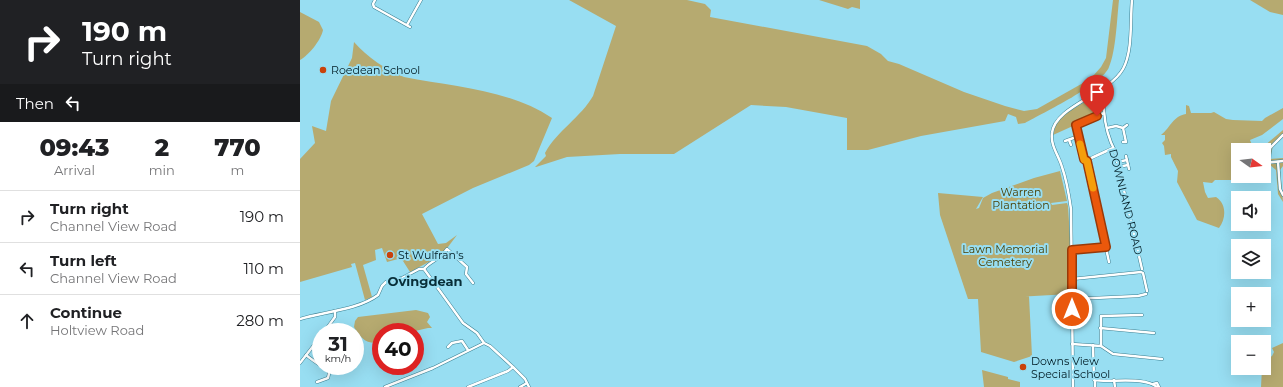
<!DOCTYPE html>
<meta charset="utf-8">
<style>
:root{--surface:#fff;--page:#f6f6f6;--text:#202124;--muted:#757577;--line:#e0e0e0}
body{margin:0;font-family:Montserrat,sans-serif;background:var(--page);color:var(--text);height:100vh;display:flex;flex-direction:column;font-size:15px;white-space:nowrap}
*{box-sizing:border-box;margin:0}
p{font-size:13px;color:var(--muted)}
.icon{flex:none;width:22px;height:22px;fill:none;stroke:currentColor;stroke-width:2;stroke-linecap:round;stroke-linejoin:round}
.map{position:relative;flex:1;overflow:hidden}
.side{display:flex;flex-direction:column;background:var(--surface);width:300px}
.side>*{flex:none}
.guide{background:#202124;color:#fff;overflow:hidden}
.needle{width:26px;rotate:104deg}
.buttons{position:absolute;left:931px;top:143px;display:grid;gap:8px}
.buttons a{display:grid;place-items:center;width:40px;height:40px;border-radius:0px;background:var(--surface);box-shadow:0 4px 16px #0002;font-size:20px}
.speed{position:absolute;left:12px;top:323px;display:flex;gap:8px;font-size:20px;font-weight:700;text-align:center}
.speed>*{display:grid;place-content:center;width:52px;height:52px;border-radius:50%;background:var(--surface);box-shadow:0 4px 16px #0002;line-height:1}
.speed small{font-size:10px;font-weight:400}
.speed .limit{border:6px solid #d22;background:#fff;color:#111}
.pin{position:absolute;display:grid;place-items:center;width:34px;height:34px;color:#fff;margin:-41px -17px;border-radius:50% 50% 50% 0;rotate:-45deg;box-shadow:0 0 4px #0007}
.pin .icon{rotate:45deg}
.me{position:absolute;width:44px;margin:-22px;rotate:0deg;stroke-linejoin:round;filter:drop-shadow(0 0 3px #0008)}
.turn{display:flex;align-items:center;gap:14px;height:84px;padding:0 16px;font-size:18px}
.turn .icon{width:52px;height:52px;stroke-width:2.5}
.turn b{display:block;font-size:28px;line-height:34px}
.then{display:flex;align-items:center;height:38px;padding:0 16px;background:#0003;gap:8px;font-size:15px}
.eta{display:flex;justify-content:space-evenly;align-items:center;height:68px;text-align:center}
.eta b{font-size:24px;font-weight:800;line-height:28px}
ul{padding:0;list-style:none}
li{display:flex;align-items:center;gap:12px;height:52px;padding:0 16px;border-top:1px solid var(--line)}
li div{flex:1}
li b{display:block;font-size:15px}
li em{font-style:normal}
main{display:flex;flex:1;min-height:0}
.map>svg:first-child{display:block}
</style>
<main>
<section class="side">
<div class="guide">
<div class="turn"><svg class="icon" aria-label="right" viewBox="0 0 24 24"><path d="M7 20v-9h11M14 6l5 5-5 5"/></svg><div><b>190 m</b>Turn right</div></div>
<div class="then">Then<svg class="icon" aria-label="left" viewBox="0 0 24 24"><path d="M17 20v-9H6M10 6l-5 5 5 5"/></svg></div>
</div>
<div class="eta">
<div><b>09:43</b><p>Arrival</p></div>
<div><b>2</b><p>min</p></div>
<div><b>770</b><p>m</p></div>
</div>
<ul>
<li><svg class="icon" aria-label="right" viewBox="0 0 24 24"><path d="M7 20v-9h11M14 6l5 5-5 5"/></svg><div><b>Turn right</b><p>Channel View Road</p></div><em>190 m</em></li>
<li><svg class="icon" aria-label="left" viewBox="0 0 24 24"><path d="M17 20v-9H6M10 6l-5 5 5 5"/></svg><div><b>Turn left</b><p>Channel View Road</p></div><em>110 m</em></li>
<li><svg class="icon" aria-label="ahead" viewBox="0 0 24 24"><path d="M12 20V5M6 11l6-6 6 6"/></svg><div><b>Continue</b><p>Holtview Road</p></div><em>280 m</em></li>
</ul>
</section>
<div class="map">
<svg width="983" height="387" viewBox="0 0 983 387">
<rect width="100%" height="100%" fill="#98def2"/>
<g fill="#b6aa70">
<path d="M 269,0 L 387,0 L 405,4 L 411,10 L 410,17 L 567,46 L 581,54 L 588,61 L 599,64 L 664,92 L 705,106 L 724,111 L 737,109 L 783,83 L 793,76 L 801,67 L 806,58 L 813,0 L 819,0 C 817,18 816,51 809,67 C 803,84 743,113 725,123 L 718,124 L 716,117 L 708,114 L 705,121 L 621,136 L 568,150 L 547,150 L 547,118 L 486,107 L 451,105 L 374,154 L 320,154 L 267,157 L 236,167 L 235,167 L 246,156 L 245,153 C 257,131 281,117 293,96 L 316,26 Z"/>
<path d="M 519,0 L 560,0 L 560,9 L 552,7 L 548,9 Z"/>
<path d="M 950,0 L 983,0 L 983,15 L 970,12 Z"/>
<path d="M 0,12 L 19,22 L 23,30 C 21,40 9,55 0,60 Z"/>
<path d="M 54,42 C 67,57 86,70 104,77 C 154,87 208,89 252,118 L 234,161 L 229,165 L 173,188 L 122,214 L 138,244 L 146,243 L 157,235 L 142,255 L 110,272 L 103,261 L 98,259 L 87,262 L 82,248 L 75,250 L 76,260 L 63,265 L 72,297 L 65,300 L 55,263 L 51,264 L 52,267 L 0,282 L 0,159 L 15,143 L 12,126 L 26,131 L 31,101 L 52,58 Z"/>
<path d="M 803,91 L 804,112 L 753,135 L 756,123 L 766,113 Z"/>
<path d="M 886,105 L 889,106 L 891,113 L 911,113 L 914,112 L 926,119 L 933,120 L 962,121 L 965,118 L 983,108 L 983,119 L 962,135 L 950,140 L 954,150 L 938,150 L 938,176 L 964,176 L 964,172 L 967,180 L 915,180 L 912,183 L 903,182 L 905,192 L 908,198 L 916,197 C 927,204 926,219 919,228 L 897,220 L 877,182 L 878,171 L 871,157 L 871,154 L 865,155 L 864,146 L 862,143 L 865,140 L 865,135 L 861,135 C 871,127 873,116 886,114 Z"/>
<path d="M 983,130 L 983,137 L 973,146 L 970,159 L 983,158 L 983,166 L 980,170 L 983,202 L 978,194 L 976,170 L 970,165 L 964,166 L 966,154 L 963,147 Z"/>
<path d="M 760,171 L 767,201 L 751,203 L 752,205 L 767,203 L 768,206 L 770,238 L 770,294 L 716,297 L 729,296 L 732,356 L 714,362 L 681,352 L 678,299 L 680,299 L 668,299 L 640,215 L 638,193 L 683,197 L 676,209 L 679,208 L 683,198 L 692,193 L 734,178 Z"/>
<path d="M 116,310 L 128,313 L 130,317 L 127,322 L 132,328 L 128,328 L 115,331 L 114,329 L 112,329 L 113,332 L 81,332 L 81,342 C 67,345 61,339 54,327 L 55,321 L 58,317 Z"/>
<path d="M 983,343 L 983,387 L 961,387 L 962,368 L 964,368 L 964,357 L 967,359 L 972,356 L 974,352 L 972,348 Z"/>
<path d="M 682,370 L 708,377 L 708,379 L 720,382 L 720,387 L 684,387 Z"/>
</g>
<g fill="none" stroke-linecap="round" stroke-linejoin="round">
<g stroke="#3b8093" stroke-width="3.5">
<g id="minor">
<path d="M 75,0 L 73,4 L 74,7 L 110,27"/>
<path d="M 107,25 L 121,0"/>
<path d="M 802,89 C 805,96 803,104 804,111 C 805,124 809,140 815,151 L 842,269"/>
<path d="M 807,128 L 816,126 L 823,128 L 826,142 L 823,142"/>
<path d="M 823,128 L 827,125"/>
<path d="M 769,140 L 771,145"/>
<path d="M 765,141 L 779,136"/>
<path d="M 826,156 L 829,169"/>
<path d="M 787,160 L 809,262"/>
<path d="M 787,160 L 784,160 L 777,125 L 804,113"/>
<path d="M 787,160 L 813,148"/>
<path d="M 817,162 L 827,160"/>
<path d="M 978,162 L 980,189 L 983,195"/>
<path d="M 964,163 L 983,161"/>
<path d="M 969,163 L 970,148 L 983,135"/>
<path d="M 818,167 L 828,165"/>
<path d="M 772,250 L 806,247"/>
<path d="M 124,269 C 130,261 140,260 147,249 L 167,267 L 166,274 L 173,283"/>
<path d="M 772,279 L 841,272 L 843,273 L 847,291"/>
<path d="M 772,299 L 838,296 L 846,294"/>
<path d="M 0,319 C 23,312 58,310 78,295 L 82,286 L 86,282 L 102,278 L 119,269 L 124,269 L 163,323 L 177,333 L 184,343 L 190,346 L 213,367 L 225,379 L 229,387"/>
<path d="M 800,328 L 854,333"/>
<path d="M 24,332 L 35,317 L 35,311"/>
<path d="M 772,344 L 801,346 L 813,354 L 862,359"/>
<path d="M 793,345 L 794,380 C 810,383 843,376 857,387"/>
<path d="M 801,346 L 801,316 L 842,315"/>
<path d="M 148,347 L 152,343 L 162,341 L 168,350"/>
<path d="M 6,355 C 18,364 31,376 46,366"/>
<path d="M 0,363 L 21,336"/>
<path d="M 814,380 L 815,387"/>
<path d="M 795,381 L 795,387"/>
<path d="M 17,382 L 28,378 L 30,369"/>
<path d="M 853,384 L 857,383 L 859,387"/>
<path d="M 85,387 L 133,368 L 184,343"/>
<path d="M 168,387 L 208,371 L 213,367"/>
<path d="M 220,387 L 227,383"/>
<path d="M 773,387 L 771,209 C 769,195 767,181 762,167 C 759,156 750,145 752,133 C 755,106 808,95 823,69 C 833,51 830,21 832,0"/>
</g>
</g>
<use href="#minor" stroke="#fff" stroke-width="2.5"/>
</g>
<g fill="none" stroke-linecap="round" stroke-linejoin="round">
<g stroke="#983908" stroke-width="10">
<path id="route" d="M 772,309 L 772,250 L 806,247 L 787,161 L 784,159 L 776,125 L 797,116"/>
</g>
<use href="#route" stroke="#ea580c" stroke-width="7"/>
<path stroke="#f59e0b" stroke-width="7" d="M 780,144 L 784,160 L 787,161 L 793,188"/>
</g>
<g fill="#c9420b" stroke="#98def2" stroke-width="1.5">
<circle cx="23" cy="70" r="4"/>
<circle cx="90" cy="255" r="4"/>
<circle cx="723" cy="367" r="4"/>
</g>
<g text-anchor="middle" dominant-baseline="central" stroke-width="4" stroke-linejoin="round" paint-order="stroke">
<g font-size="11" fill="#001c24" stroke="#98def2" text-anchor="start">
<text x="31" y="70">Roedean School</text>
<text x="98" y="255">St Wulfran's</text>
<text x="731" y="361">Downs View<tspan x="731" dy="13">Special School</tspan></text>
</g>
<g font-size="11" fill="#483d01" stroke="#98def2">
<text x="721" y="192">Warren<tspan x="721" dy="13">Plantation</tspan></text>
<text x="705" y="249">Lawn Memorial<tspan x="705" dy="13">Cemetery</tspan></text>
</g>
<g font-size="11" fill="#001c24" stroke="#98def2">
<text transform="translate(826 202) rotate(76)">DOWNLAND ROAD</text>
</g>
<g font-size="13" font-weight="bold" fill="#082e38" stroke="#98def2">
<text x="125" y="281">Ovingdean</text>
</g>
</g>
</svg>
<div class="buttons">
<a><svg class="needle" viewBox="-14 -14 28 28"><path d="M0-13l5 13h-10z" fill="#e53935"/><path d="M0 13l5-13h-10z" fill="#757577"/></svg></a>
<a><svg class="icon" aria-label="sound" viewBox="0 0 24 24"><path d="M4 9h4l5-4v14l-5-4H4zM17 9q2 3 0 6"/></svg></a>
<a><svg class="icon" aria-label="layers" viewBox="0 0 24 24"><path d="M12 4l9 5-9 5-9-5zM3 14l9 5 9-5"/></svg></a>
<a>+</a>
<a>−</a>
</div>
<div class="speed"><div>31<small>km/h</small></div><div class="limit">40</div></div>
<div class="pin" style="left:797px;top:116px;background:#d93025"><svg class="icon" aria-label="arrive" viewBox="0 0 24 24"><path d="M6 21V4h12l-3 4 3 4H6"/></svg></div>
<svg class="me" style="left:772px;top:309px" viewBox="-20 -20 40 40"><circle r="17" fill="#ea580c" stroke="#fff" stroke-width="3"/><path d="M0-11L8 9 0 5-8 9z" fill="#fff"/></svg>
</div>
</main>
